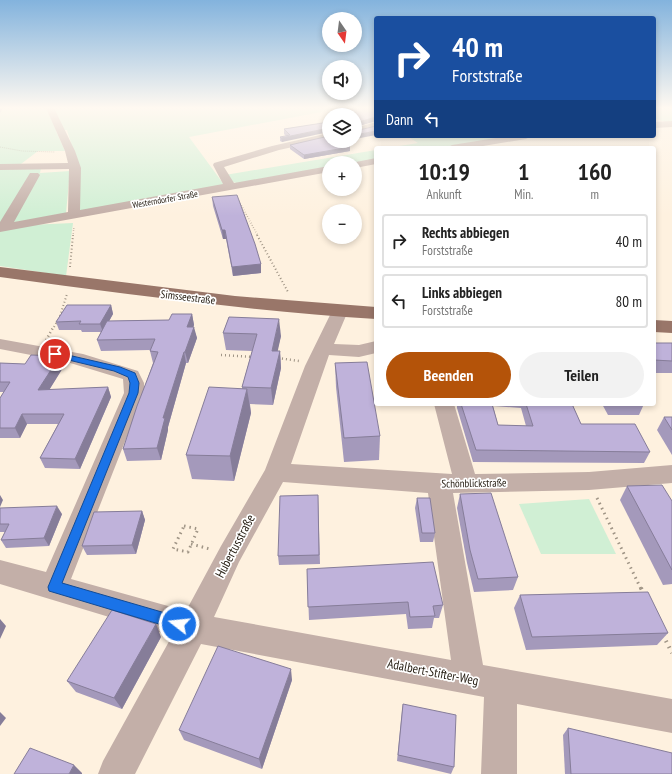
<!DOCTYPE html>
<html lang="de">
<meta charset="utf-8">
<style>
:root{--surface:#fff;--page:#f2f2f2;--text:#222;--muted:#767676;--line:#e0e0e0;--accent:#b45309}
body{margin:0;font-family:"PT Sans Narrow",sans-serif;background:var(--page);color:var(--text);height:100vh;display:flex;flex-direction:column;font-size:15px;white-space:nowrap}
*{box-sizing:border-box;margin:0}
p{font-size:13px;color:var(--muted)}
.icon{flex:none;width:22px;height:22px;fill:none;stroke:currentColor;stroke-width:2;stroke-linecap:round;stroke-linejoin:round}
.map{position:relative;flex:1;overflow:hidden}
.drawer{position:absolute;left:374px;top:146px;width:282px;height:260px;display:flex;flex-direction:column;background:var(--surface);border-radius:4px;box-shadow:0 2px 6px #0003}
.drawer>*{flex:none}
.banner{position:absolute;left:374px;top:16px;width:282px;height:122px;border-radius:4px;box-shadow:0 2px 6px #0003;background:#1a4fa0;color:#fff;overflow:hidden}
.needle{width:26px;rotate:166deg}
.controls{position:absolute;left:322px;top:12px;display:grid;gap:8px}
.controls a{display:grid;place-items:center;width:40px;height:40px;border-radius:50%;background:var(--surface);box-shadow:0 2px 6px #0003;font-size:20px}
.pin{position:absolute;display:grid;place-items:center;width:34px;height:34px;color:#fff;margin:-17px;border:2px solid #fff;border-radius:50%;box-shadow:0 1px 4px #0007}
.me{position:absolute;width:44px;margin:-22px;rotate:286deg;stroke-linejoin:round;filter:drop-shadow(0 0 3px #0008)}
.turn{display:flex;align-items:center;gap:14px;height:84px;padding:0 12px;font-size:18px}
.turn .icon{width:52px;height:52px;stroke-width:2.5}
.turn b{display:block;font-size:28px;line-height:34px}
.then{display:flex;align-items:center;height:38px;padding:0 12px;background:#0003;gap:8px;font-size:15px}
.eta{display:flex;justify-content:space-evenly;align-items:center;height:68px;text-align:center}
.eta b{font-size:24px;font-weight:600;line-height:28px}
.cta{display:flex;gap:8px;margin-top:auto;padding:8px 12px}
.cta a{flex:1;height:46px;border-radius:24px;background:var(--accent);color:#fff;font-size:16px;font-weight:600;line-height:46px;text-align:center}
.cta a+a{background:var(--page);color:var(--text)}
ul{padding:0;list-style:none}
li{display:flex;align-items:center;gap:12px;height:54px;margin:0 8px 6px;padding:0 4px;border:2px solid var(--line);border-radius:4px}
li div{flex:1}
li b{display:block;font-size:15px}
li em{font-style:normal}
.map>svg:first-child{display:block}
</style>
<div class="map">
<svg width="672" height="774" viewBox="0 0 672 774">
<rect width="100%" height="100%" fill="#fef1df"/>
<g fill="#d0efd4">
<path d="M 0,108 L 342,108 L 189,137 L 225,186 L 87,211 L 79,210 L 80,173 L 67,130 L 56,131 L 65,151 L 38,151 L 17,167 L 41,168 L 40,173 L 70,171 L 66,213 L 0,225 Z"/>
<path d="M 654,108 L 672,108 L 672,123 L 668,123 L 654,118 Z"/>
<path d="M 407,136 L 522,136 L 486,140 L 438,148 L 387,148 L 418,143 Z"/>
<path d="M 376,150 L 376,159 L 352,163 L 329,163 L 329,167 L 237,183 L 232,182 L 225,175 Z"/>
<path d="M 73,223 L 66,276 L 0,266 L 0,231 L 28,225 Z"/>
<path d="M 589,499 L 616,554 L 541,554 L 519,504 Z"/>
</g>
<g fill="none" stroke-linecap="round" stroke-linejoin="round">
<path stroke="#9f9485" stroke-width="1" stroke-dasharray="0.5 1.5" stroke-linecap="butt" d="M 0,147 L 22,151 L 55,152"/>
<g stroke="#9f9485" stroke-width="1.5" stroke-dasharray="0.5 2" stroke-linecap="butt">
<path d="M 239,201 L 258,236"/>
<path d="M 73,236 L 74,226"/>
</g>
<g stroke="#9f9485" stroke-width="2" stroke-dasharray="1 2.5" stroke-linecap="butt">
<path d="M 257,235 L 288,292"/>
<path d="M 70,267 L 73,235"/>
<path d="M 60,316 L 67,294"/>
<path d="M 54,327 L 58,320"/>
</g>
<g stroke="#9f9485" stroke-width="2.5" stroke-dasharray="1 3" stroke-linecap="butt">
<path d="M 46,340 L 54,326"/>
<path d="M 221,355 L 253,357"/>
<path d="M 278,358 L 299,361"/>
</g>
<g stroke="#9f9485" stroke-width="3" stroke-dasharray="1.5 4" stroke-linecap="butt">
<path d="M 597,498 L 641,589"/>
<path d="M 184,526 L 198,529 L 188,552 L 173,549 Z"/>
<path d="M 191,544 L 210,549"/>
</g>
<g stroke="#9f9485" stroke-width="4" stroke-dasharray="1.5 5" stroke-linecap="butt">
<path d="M 641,588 L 644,594"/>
<path d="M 663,635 L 672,653"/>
</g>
<g fill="#c3afa8" fill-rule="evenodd">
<path d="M 46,108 L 54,108 L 75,151 L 81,168 L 80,210 L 223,184 L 213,165 L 214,163 L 272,146 L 329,133 L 329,139 L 279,150 L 224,167 L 234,183 L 329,166 L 329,172 L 0,232 L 0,222 L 30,173 L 38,173 L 40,175 L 14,222 L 68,212 L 69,169 L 0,170 L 0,164 L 68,163 L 65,151 Z"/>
<path d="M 672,121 L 672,127 L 654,128 L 654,122 Z"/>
<path d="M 376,122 L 376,128 L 355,134 L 355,128 Z"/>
<path d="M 508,136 L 531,136 L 526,139 L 471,148 L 447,148 L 452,145 Z"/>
<path d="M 376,158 L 376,164 L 355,168 L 355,163 L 351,163 Z"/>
<path d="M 340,306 L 346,307 L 348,311 L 334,344 L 359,345 L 376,341 L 376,353 L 359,357 L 329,355 L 291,464 L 452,474 L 434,404 L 454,404 L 475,474 L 589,472 L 672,465 L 672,483 L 589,490 L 453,493 L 483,665 L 672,699 L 672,733 L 517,704 L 517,774 L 481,774 L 484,697 L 201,644 L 135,774 L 98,774 L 103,761 L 172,636 L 0,584 L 0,560 L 46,572 L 124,393 L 123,379 L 67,362 L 0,349 L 0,339 L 83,354 L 138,371 L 144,383 L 144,393 L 71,579 L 186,611 L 221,546 L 265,470 L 305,366 L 332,311 L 334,307 ZM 283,482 L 428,493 L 451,660 L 214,617 L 239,562 Z"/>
</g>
<g fill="#997669" fill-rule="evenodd">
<path d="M 0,267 L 235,296 L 376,307 L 376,319 C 250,311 125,294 0,277 Z"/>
<path d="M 654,320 L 672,321 L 672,333 L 654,332 Z"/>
</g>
</g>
<g fill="#a499bb" fill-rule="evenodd">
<path d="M 343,108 L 376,108 L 376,121 L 355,127 L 355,115 L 349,115 L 343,111 Z"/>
<path d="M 329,122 L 282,142 L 280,141 L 280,137 L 286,136 L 284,134 L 284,129 Z"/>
<path d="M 290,145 L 350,151 L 304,159 L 290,149 Z"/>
<path d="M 212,197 L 261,264 L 261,273 L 233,276 L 226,239 L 223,239 L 213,206 Z"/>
<path d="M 111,305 L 113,314 L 109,321 L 169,320 L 192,314 L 194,325 L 193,327 L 197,338 L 188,363 L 186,363 L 168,427 L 168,430 L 161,460 L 127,461 L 123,449 L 153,363 L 150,351 L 150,350 L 101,351 L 97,340 L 101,332 L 82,332 L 81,330 L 59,330 L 56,322 Z"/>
<path d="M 229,317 L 281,336 L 277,351 L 280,351 L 281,368 L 273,405 L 250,404 L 251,413 L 234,481 L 192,479 L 186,455 L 242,389 L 242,387 L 252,351 L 226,350 L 223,333 Z"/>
<rect x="654" y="343" width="18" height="30"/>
<path d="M 0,363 L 64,366 L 49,390 L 108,387 L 111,397 L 80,469 L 45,468 L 40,458 L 58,424 L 27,424 L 20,438 L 0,438 L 0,398 L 4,392 L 0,392 Z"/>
<path d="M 335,363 L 380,436 L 379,460 L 344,462 L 336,387 Z"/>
<path d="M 457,404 L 572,404 L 581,424 L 650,452 L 644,463 L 473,462 L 457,408 ZM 493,406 L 521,408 L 526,426 L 498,425 Z"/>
<path d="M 602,404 L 644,404 L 639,415 L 608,415 Z"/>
<path d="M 664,417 L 672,417 L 672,455 L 657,430 Z"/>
<path d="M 627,486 L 672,501 L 672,584 L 663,585 L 620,500 Z"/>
<path d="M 460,494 L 518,577 L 513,590 L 474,592 L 467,563 L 457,508 Z"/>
<path d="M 318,495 L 320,564 L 279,565 L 278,556 Z"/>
<path d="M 417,498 L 435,533 L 433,542 L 420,542 L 415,508 Z"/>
<path d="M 0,508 L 62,514 L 49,546 L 6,548 L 1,540 L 5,532 L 0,532 Z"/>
<path d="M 142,511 L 145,520 L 136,554 L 87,555 L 82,546 Z"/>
<path d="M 307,569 L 443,605 L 439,618 L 434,618 L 432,628 L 408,629 L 406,614 L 309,620 Z"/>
<path d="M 520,595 L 668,633 L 657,645 L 526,650 L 514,608 Z"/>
<path d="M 161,637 L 122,709 L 76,692 L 67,681 Z"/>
<path d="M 292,680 L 262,769 L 184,740 L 179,730 Z"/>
<path d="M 403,704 L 454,767 L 451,774 L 397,761 L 402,711 Z"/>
<path d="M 568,728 L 672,774 L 565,774 L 563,735 Z"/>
</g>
<g fill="#867d99">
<path d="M 0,108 L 3,108 L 0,113 Z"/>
<path d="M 376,117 L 376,121 L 355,127 L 355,123 Z"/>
<path d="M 329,128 L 329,132 L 282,142 L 281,138 Z"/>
<path d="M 376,131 L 376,135 L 355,139 L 355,135 Z"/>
<path d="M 350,147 L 350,151 L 304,159 L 304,155 Z"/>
<path d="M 222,230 L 225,230 L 226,239 L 223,239 Z"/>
<path d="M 261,264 L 261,273 L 233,276 L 232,267 Z"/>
<path d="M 111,305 L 113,314 L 103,332 L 100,324 Z"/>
<path d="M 192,314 L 194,325 L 189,338 L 187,327 Z"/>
<path d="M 279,319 L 281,336 L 274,368 L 272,351 Z"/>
<path d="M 194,327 L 197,338 L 188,363 L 185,352 Z"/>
<path d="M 280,351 L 281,368 L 273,405 L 271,388 Z"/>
<path d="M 184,352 L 186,363 L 168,427 L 168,430 L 161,460 L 157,448 L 163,418 Z"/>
<path d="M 60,356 L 64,366 L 43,400 L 38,390 Z"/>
<path d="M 108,387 L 111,397 L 80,469 L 75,459 Z"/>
<path d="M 247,389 L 251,413 L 234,481 L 230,456 Z"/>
<path d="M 22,414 L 27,424 L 20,438 L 15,428 Z"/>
<path d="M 0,495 L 3,500 L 0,507 Z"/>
<path d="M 57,506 L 62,514 L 49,546 L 44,538 Z"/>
<path d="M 142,511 L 145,520 L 136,554 L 132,545 Z"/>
<path d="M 0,619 L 6,626 L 0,639 Z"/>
<path d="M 156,624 L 161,637 L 122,709 L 114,698 Z"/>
<path d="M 291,669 L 292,680 L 262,769 L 259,759 Z"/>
<path d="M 0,712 L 6,718 L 0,726 Z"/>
<path d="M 74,765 L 82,773 L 82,774 L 69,774 Z"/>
</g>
<g fill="#bfb2da" stroke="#867d99">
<path d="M 344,108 L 376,108 L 376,117 L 355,123 L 355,117 L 358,117 Z"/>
<path d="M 329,122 L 329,128 L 281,138 L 280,137 L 290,135 L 284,129 Z"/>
<path d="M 376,126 L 376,131 L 355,135 L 355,131 Z"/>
<path d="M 329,136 L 329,141 L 342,141 L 350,147 L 304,155 L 290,145 Z"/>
<path d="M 237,195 L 255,244 L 261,264 L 232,267 L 225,230 L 222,230 L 212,197 Z"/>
<path d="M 67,305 L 111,305 L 100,324 L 79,324 L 81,321 L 56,322 Z"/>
<path d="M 172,314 L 192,314 L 187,327 L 194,327 L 185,352 L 184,352 L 163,418 L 165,418 L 157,448 L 123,449 L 137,406 L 158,352 L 150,351 L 155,339 L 97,340 L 107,321 L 169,320 Z"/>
<path d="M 229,317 L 279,319 L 272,351 L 280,351 L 271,388 L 242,387 L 257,334 L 223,333 Z"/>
<path d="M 654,343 L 672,343 L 672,361 L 654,360 Z"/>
<path d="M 31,355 L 60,356 L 38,390 L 108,387 L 75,459 L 40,458 L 64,414 L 22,414 L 15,428 L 0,428 L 0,398 L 10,382 L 0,382 L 0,363 L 25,364 Z"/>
<path d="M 367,362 L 380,436 L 344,438 L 335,363 Z"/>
<path d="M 209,387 L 247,389 L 230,456 L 186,455 Z"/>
<path d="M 461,404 L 492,404 L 498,425 L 533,426 L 526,404 L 572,404 L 581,424 L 635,424 L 650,452 L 476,450 Z"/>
<path d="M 664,417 L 672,417 L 672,430 Z"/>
<path d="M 662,485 L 672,501 L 672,570 L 627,486 Z"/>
<path d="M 491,493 L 518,577 L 478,579 L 470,550 L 460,494 Z"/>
<path d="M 318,495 L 319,555 L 278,556 L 280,496 Z"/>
<path d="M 417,498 L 430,498 L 435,533 L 422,533 Z"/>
<path d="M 57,506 L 44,538 L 1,540 L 9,524 L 0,524 L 0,508 Z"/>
<path d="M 142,511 L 132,545 L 82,546 L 94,512 Z"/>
<path d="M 433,562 L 443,605 L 433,606 L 435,616 L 410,617 L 408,602 L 308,607 L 307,569 Z"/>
<path d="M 648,592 L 668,633 L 532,637 L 520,595 Z"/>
<path d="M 112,610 L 156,624 L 114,698 L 67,681 Z"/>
<path d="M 218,646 L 291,669 L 259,759 L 179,730 Z"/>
<path d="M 403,704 L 456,715 L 454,767 L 398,755 Z"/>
<path d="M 568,728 L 672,753 L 672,774 L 571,774 Z"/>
<path d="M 30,748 L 74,765 L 69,774 L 14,774 Z"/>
</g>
<linearGradient id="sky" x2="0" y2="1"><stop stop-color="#83b3dd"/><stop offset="0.5" stop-color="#fff9f1"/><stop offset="1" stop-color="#fff9f1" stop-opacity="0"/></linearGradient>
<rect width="672" height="216" fill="url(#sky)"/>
<path fill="#1a73e8" stroke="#114b97" d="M 52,352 L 55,352 L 120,367 L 135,373 L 139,383 L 138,393 L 62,583 L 179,617 L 184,619 L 186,624 L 184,628 L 179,630 L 49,591 L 48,587 L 129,393 L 130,383 L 128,377 L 114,371 L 52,356 L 51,354 Z"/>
<g text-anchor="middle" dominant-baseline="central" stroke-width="3.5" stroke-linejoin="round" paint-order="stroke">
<g font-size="9" fill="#221a0f" stroke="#fff">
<text transform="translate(165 199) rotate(-10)">Westerndorfer Straße</text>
</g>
<g font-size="11" fill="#221a0f" stroke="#fff">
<text transform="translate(188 297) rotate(7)">Simsseestraße</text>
<text transform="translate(474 483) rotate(-1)">Schönblickstraße</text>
</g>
<g font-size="13" fill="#221a0f" stroke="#fff">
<text transform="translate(235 546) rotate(-62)">Hubertusstraße</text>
<text transform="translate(433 672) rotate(11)">Adalbert-Stifter-Weg</text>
</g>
</g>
</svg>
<div class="controls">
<a><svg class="needle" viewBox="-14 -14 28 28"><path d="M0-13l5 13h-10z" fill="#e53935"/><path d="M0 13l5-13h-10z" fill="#767676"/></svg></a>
<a><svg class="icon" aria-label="sound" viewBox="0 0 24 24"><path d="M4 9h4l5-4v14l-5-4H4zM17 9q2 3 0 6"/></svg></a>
<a><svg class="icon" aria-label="layers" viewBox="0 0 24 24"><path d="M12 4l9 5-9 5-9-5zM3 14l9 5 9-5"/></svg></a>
<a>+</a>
<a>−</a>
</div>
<div class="pin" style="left:55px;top:354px;background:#d93025"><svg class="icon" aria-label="arrive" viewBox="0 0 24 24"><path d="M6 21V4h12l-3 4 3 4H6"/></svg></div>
<svg class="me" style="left:179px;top:624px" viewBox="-20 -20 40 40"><circle r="17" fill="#1a73e8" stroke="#fff" stroke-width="3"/><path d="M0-11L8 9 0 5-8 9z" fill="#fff"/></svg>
<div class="banner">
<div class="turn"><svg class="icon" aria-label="right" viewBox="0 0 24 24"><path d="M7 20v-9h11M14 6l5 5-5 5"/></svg><div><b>40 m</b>Forststraße</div></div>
<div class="then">Dann<svg class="icon" aria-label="left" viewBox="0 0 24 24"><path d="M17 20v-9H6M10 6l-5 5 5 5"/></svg></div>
</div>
<section class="drawer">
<div class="eta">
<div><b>10:19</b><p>Ankunft</p></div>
<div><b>1</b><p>Min.</p></div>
<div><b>160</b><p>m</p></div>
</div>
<ul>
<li><svg class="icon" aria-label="right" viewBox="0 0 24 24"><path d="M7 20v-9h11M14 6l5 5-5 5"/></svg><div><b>Rechts abbiegen</b><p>Forststraße</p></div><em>40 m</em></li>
<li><svg class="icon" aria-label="left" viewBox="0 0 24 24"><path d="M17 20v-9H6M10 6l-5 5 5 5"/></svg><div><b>Links abbiegen</b><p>Forststraße</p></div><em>80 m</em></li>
</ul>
<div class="cta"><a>Beenden</a><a>Teilen</a></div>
</section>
</div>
